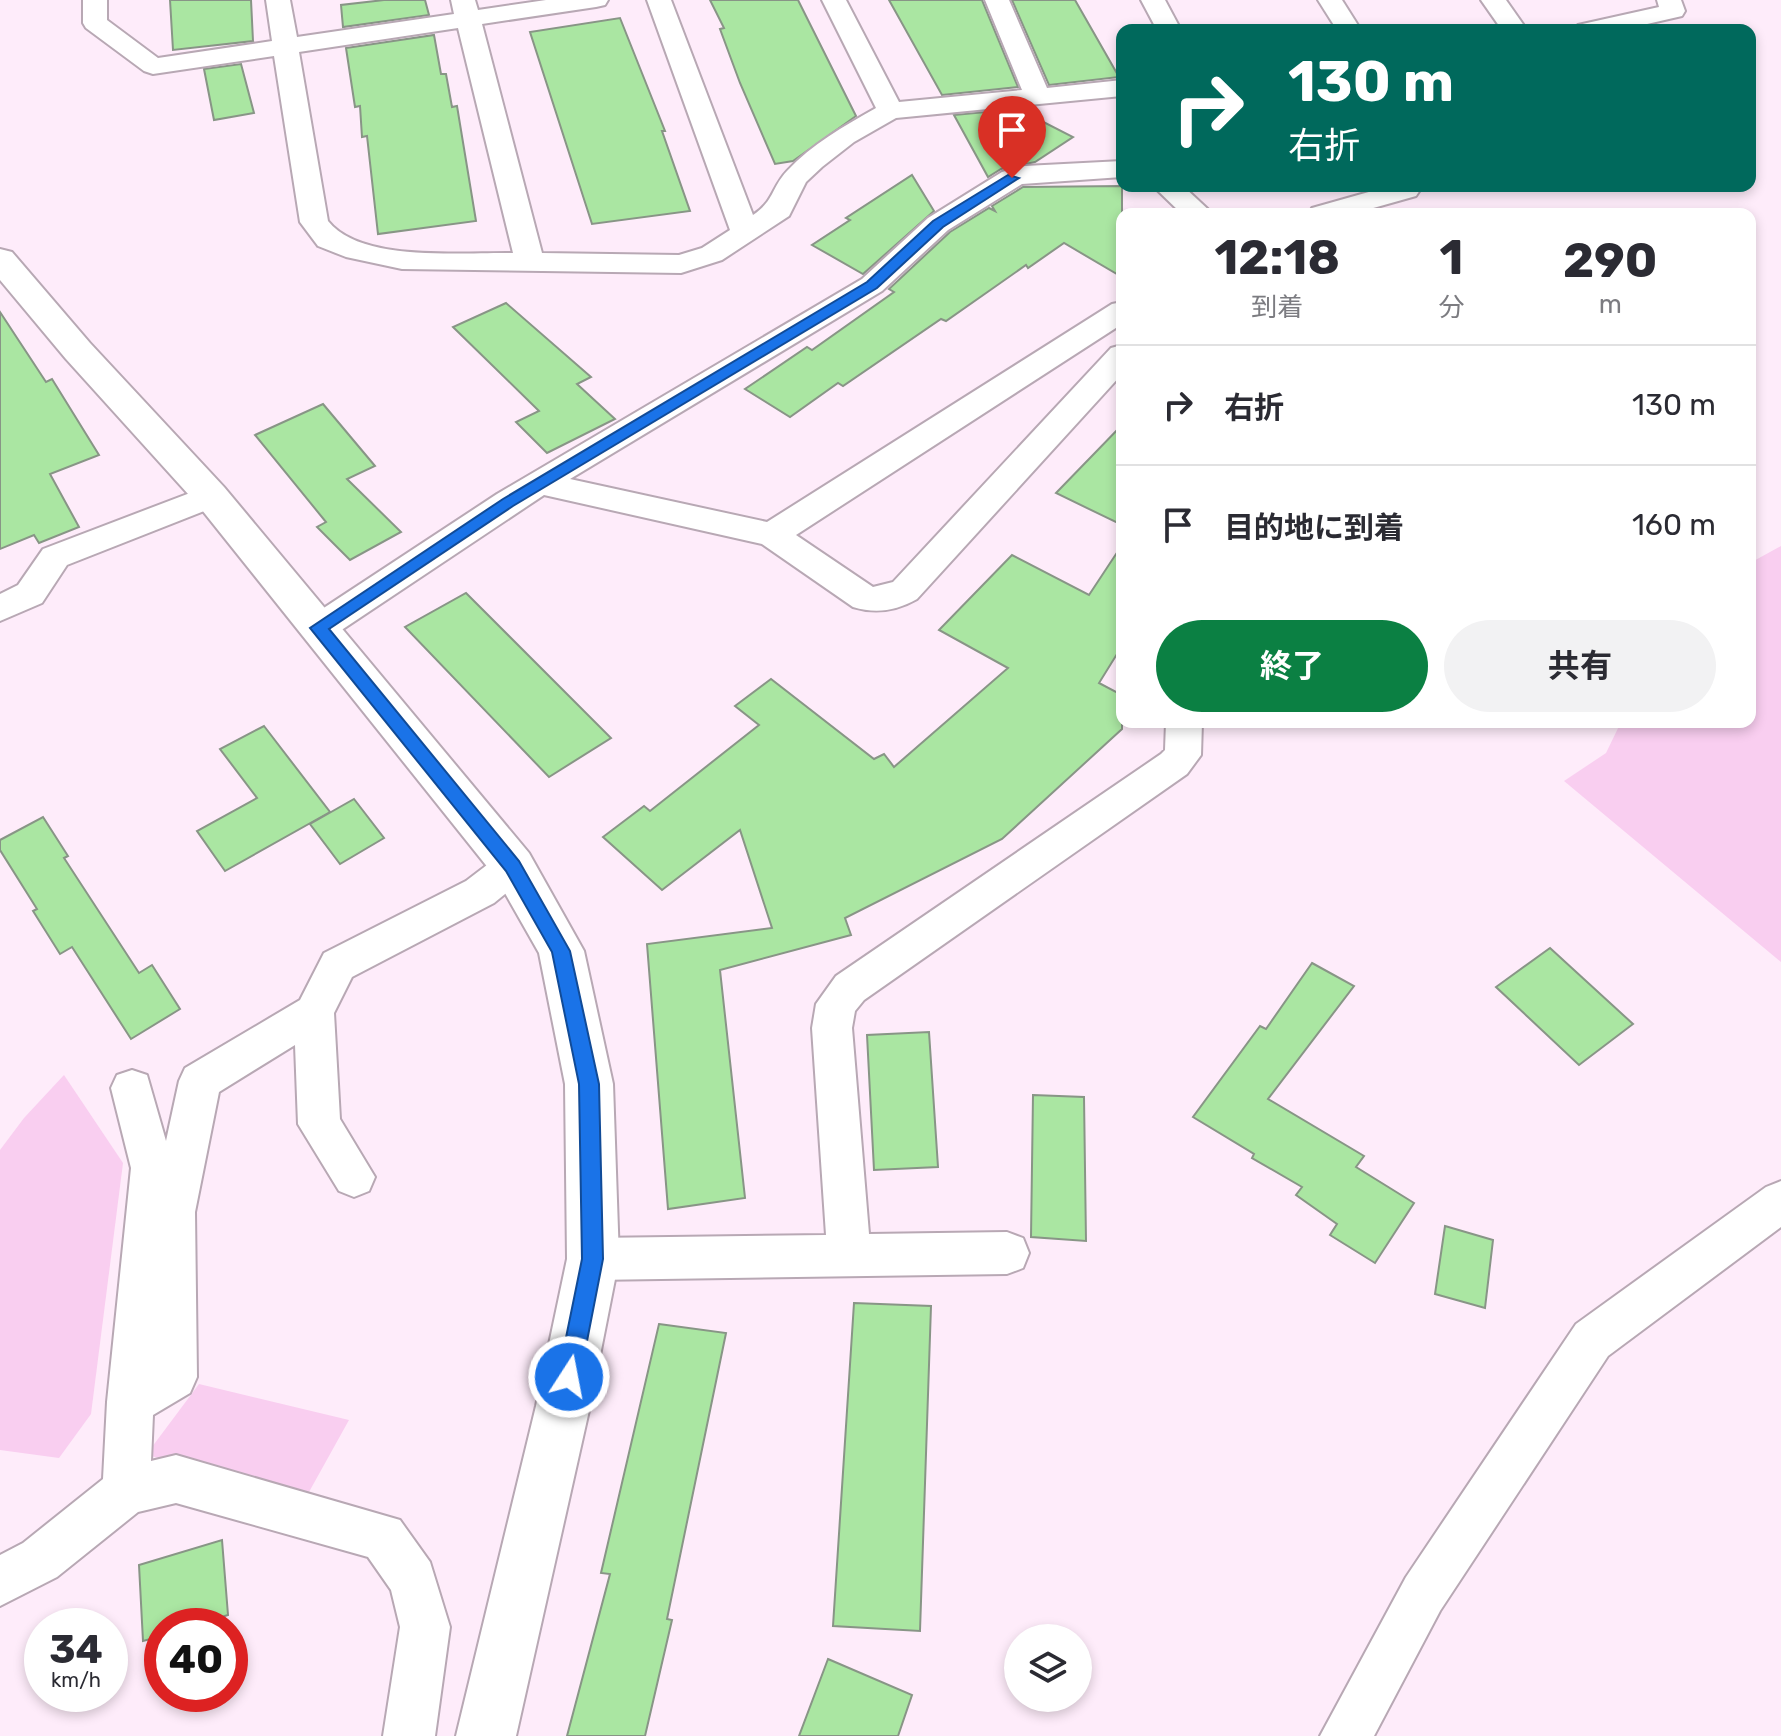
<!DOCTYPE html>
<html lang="ja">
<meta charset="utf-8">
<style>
:root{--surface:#fff;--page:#f2f2f3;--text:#2b2b33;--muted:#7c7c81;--line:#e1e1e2;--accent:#0b8043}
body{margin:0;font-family:Rubik,"Noto Sans JP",sans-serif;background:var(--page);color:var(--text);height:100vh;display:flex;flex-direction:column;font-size:30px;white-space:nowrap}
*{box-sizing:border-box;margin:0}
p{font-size:26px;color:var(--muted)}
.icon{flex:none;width:44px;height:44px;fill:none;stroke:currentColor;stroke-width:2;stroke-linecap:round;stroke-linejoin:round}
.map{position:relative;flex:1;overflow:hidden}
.sheet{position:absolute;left:1116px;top:208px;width:640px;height:520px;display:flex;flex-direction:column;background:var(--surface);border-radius:16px;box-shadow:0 4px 12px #0003}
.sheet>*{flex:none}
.banner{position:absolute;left:1116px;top:24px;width:640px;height:168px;border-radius:16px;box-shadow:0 4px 12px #0003;background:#00695c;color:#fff;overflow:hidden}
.tools{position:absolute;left:1004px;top:1624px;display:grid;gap:16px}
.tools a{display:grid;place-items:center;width:88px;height:88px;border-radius:50%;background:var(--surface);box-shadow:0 4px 12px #0003;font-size:40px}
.speed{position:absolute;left:24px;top:1608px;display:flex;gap:16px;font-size:40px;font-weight:700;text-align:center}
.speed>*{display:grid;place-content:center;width:104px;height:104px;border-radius:50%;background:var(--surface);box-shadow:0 4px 12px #0003;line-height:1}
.speed small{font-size:20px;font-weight:400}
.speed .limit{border:12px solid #d22;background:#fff;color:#111}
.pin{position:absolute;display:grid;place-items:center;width:68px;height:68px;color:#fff;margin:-82px -34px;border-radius:50% 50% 50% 0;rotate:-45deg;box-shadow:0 0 8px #0007}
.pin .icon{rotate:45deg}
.me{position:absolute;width:88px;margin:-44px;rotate:11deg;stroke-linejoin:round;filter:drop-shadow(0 0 6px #0008)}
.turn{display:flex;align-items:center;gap:28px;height:168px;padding:0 40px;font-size:36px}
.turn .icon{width:104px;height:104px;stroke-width:2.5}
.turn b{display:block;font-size:56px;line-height:68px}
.eta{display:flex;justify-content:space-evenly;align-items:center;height:136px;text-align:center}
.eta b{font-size:48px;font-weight:700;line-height:56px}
.cta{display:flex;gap:16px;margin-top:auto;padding:16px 40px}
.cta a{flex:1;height:92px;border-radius:48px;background:var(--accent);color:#fff;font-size:32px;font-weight:700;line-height:92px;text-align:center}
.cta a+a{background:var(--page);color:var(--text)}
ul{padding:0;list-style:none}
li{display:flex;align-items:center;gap:24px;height:120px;padding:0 40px;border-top:2px solid var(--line)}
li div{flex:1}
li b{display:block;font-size:30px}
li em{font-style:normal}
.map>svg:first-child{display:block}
</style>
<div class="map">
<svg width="1781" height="1736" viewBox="0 0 1781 1736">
<rect width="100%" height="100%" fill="#feecfa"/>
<g fill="#f9cef0">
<path d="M 1781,546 L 1781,962 L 1564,781 L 1606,753 L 1621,722 L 1750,722 L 1750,563 Z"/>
<path d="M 64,1075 L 123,1163 L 91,1414 L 59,1458 L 0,1450 L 0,1150 L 24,1118 Z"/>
<path d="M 199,1384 L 349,1420 L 309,1492 L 146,1455 Z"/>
</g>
<g fill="#aae6a2" stroke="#889586" stroke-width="2">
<path d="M 170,0 L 251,0 L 253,41 L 173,50 Z"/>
<path d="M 384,0 L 425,0 L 429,15 L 343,27 L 341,5 Z"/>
<path d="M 710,0 L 798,0 L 856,116 L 793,161 L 775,164 L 740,83 L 720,29 L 724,28 Z"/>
<path d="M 889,0 L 982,0 L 1018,87 L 942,95 Z"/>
<path d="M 1012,0 L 1075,0 L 1119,77 L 1049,85 Z"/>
<path d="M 620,18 L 665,131 L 662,131 L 690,211 L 592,224 L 530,32 Z"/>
<path d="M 434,35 L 441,74 L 446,74 L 452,107 L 457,106 L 476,221 L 378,234 L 367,136 L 362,137 L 360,106 L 355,107 L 346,48 Z"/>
<path d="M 241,64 L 254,113 L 214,120 L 204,69 Z"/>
<path d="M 1018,109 L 1073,137 L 1035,162 L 1001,169 L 988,177 L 954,115 Z"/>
<path d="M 912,175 L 934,211 L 863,274 L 812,245 L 850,220 L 846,218 Z"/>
<path d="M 1122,186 L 1122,277 L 1064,243 L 1028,268 L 1026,265 L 946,321 L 941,319 L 843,386 L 838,383 L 790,417 L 745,389 L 807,347 L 812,350 L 894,292 L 889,289 L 950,232 L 989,208 L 995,211 L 992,206 L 1023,187 Z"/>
<path d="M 506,303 L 591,377 L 577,384 L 615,419 L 547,453 L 516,422 L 539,411 L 453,327 Z"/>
<path d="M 0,312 L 46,382 L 52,379 L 99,455 L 50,474 L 79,527 L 39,543 L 34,535 L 0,549 Z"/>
<path d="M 323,404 L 375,466 L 347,479 L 401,532 L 350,560 L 317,527 L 326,522 L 255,435 Z"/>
<path d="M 1122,425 L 1122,525 L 1056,493 Z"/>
<path d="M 1122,545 L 1122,646 L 1099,683 L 1122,695 L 1122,729 L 1002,839 L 845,918 L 851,935 L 720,970 L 745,1198 L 668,1209 L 647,944 L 772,928 L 740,830 L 662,890 L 603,837 L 644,806 L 650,811 L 759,725 L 735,706 L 771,679 L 874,759 L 884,754 L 894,767 L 1008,668 L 939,630 L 1012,555 L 1089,595 Z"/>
<path d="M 466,593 L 611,738 L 549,777 L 405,627 Z"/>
<path d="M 264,726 L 330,812 L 225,871 L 197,831 L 257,798 L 220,749 Z"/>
<path d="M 354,799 L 384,838 L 340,864 L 310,824 Z"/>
<path d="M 43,817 L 68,856 L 64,858 L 139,973 L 152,965 L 180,1009 L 131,1039 L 72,947 L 60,954 L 33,911 L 37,909 L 0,850 L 0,840 Z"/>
<path d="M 1550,948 L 1633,1024 L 1579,1065 L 1496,987 Z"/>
<path d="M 1312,963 L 1354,986 L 1268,1099 L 1364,1156 L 1356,1167 L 1414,1203 L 1375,1263 L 1330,1235 L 1337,1224 L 1296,1195 L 1302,1187 L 1252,1158 L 1254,1154 L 1193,1117 L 1260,1026 L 1266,1029 Z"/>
<path d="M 929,1032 L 938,1167 L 874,1170 L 867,1035 Z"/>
<path d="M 1033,1095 L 1084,1097 L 1086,1241 L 1031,1237 Z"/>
<path d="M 1445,1226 L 1493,1240 L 1485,1308 L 1435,1294 Z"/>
<path d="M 854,1303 L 931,1306 L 920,1631 L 833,1626 Z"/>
<path d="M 659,1324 L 726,1333 L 667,1619 L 672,1620 L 645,1736 L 567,1736 L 610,1574 L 601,1573 Z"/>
<path d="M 222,1540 L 228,1615 L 193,1626 L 162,1626 L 162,1636 L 143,1641 L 139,1565 Z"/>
<path d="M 828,1659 L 912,1695 L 898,1736 L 799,1736 Z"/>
</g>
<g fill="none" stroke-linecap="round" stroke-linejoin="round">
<g stroke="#b8a8b4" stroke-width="4">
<g id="street">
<path d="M 83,0 L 107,0 L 107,20 L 158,58 L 272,41 L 266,0 L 290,0 L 297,37 L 454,14 L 451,0 L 475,0 L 478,10 L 546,0 L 608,0 L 605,5 L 596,7 L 482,24 L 542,253 L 679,255 L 702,248 L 730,230 L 647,0 L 671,0 L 753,215 C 775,200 771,188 787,171 C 812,144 844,126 876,108 L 822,0 L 846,0 L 899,102 L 1022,90 L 985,0 L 1009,0 L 1047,88 L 1122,80 L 1122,96 L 896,118 L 854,142 L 822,167 L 806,182 L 789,216 L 722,260 L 681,273 L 402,269 L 346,257 L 318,246 L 300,222 L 274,56 L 153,74 L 144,71 L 86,28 L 83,23 ZM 458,28 L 513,253 C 463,252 361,263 328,221 L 299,52 Z"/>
<path d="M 1141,0 L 1165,0 L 1181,30 L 1157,30 Z"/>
<path d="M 1318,0 L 1342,0 L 1361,30 L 1337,30 Z"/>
<path d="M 1481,0 L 1506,0 L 1527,30 L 1502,30 Z"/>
<path d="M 1657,0 L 1681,0 L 1685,11 L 1682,16 L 1621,30 L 1575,30 L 1578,25 L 1659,7 Z"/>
<path d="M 1122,161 L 1122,177 L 1022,184 L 948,230 L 882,291 L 570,479 L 767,522 L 1112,304 L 1122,302 L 1122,324 L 796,535 L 873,587 L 893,582 L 1111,348 L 1122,345 L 1122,374 L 917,599 C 896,611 876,614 853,607 L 762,544 L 544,495 L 331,637 L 319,641 L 307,637 L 302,628 L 307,619 L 497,494 L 862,279 L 928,218 L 1002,172 L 1025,166 Z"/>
<path d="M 1153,186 L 1183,186 L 1213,214 L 1182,214 Z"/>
<path d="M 1390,186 L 1417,186 L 1420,190 L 1416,196 L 1352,214 L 1308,214 L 1312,208 Z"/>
<path d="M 211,485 L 222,488 L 227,496 L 222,504 L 67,565 L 42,603 L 0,621 L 0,594 L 18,585 L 43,549 Z"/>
<path d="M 1166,722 L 1202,722 L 1201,755 L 1187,774 L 864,1000 L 855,1011 L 852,1028 L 869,1234 L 1007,1232 L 1023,1238 L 1029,1253 L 1023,1268 L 1007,1274 L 593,1280 L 577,1274 L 571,1259 L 577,1244 L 593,1238 L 826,1235 L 812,1028 L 816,1004 L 836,976 L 1161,754 L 1165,750 Z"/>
<path d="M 513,850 L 526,855 L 532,866 L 526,877 L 494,903 L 352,977 L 334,1013 L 340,1119 L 375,1177 L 369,1191 L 354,1197 L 339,1191 L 298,1124 L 295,1045 L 219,1092 L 195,1212 L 197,1377 L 190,1393 L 153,1415 L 151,1461 L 176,1455 L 400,1520 L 430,1562 L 450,1627 L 435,1736 L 383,1736 L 400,1627 L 391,1590 L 368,1557 L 176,1503 L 138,1512 L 57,1577 L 0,1606 L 0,1555 L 23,1543 L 103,1479 L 107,1402 L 131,1168 L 111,1088 L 117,1075 L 132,1070 L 147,1075 L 166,1141 L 179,1081 L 185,1068 L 300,1000 L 324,953 L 466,881 L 500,855 Z"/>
<path d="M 1781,1181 L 1781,1227 L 1608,1356 L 1440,1611 L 1374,1736 L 1320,1736 L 1406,1577 L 1576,1324 L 1766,1187 Z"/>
</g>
</g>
<g stroke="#b8a8b4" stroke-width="4">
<path id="secondary" d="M 0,249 L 12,252 L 90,343 L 224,487 L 529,853 L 584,951 L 613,1084 L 619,1259 L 590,1406 L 516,1736 L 456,1736 L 536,1406 L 567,1259 L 565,1084 L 539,953 L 497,879 L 198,505 L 66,359 L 0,280 Z"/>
</g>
<use href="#street" fill="#fff" fill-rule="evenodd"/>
<use href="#secondary" fill="#fff" fill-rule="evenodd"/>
</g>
<path fill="#1a73e8" stroke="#114b97" stroke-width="2" d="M 1008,175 L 1019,178 L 943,227 L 877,288 L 513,506 L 329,629 L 519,861 L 570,951 L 599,1084 L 603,1259 L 580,1377 L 577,1384 L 569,1387 L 561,1384 L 558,1377 L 582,1259 L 579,1084 L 552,952 L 506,871 L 310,628 L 503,499 L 867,282 L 933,221 Z"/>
</svg>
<div class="tools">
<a><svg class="icon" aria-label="layers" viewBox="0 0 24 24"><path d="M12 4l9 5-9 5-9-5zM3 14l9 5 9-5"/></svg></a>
</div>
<div class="speed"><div>34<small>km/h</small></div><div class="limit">40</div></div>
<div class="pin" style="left:1012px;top:178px;background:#d93025"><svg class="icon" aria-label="arrive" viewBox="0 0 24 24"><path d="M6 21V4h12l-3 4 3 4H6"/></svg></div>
<svg class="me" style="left:569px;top:1377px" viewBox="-20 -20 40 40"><circle r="17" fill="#1a73e8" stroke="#fff" stroke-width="3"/><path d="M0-11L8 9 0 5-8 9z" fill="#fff"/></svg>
<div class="banner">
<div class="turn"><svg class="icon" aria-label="right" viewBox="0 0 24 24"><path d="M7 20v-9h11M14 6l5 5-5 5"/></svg><div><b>130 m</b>右折</div></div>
</div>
<section class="sheet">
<div class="eta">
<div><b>12:18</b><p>到着</p></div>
<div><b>1</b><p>分</p></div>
<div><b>290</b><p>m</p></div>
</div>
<ul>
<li><svg class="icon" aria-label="right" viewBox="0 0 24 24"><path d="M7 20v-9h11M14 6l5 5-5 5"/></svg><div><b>右折</b></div><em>130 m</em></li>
<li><svg class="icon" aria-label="arrive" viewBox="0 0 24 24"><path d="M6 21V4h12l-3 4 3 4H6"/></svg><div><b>目的地に到着</b></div><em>160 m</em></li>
</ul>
<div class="cta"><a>終了</a><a>共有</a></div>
</section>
</div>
